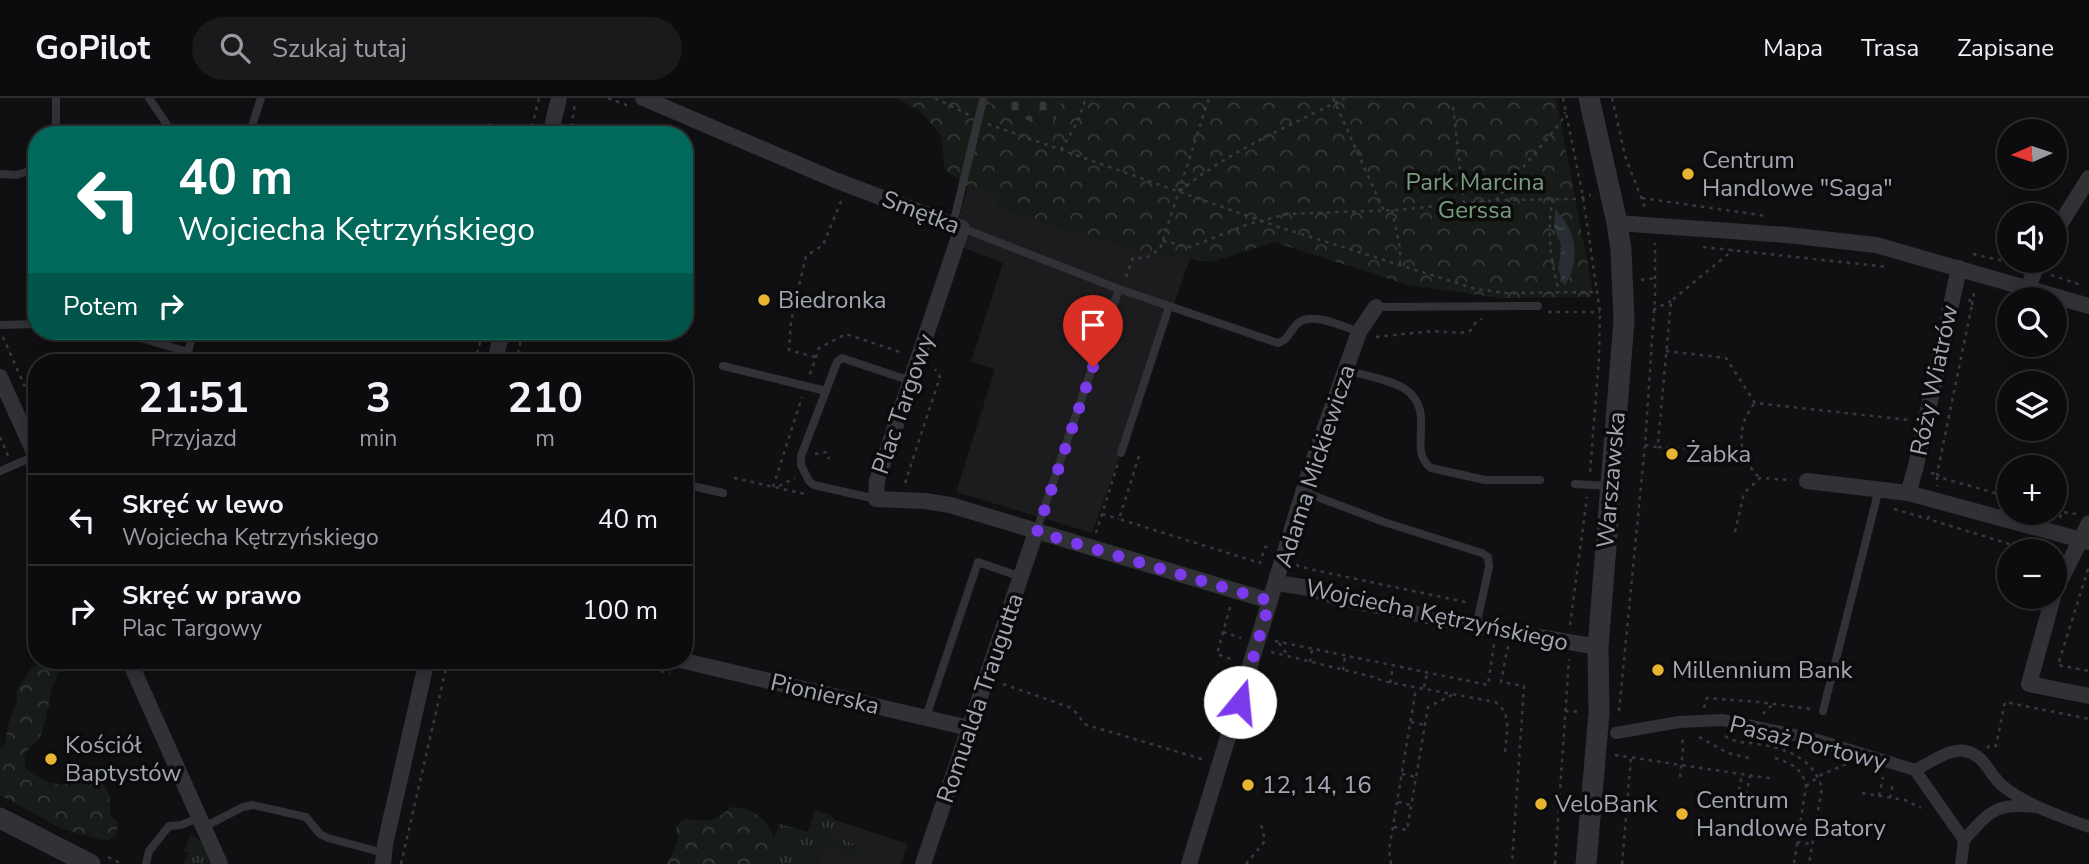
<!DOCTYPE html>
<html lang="pl">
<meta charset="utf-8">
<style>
:root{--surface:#0c0c0e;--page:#1a1a1c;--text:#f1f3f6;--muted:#9a9b9e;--line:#2c2c2e}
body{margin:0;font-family:"Nunito Sans",sans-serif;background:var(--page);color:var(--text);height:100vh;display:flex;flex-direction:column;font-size:26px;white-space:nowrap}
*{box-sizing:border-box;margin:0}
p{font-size:23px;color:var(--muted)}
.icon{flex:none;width:38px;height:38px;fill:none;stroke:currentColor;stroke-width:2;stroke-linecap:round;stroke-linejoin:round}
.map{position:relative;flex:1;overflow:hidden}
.details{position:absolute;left:28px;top:256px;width:665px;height:315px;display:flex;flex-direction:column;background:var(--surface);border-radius:28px;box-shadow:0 4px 18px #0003,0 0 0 2px var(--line)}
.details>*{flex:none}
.guide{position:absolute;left:28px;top:28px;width:665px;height:214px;border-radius:28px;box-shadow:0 4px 18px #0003,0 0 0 2px var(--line);background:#00695c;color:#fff;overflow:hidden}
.needle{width:46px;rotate:267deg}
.buttons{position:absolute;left:1997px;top:21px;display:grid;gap:14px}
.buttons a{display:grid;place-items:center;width:70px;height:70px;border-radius:50%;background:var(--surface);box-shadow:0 4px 18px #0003,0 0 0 2px var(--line);font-size:35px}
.pin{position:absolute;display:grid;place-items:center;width:60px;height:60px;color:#fff;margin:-72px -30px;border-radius:50% 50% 50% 0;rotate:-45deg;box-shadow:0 0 7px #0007}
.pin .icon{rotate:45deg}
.me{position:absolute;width:77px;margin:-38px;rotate:17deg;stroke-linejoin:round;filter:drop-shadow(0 0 5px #0008)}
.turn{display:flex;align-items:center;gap:24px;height:147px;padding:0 35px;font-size:32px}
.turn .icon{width:91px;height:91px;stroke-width:2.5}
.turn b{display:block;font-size:49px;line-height:60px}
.then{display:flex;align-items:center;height:66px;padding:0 35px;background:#0003;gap:14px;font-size:26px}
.eta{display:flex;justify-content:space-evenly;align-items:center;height:119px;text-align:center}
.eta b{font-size:42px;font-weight:700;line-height:49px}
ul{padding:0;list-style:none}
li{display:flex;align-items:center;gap:21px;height:91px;padding:0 35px;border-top:2px solid var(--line)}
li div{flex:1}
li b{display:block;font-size:26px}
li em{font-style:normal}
header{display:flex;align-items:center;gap:42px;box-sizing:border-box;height:98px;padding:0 35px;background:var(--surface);border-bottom:2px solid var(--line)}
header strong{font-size:33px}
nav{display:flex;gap:38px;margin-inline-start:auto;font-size:24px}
.search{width:490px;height:63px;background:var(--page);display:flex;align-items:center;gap:18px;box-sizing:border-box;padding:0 24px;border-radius:38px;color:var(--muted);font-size:26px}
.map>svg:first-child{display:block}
</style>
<header>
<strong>GoPilot</strong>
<div class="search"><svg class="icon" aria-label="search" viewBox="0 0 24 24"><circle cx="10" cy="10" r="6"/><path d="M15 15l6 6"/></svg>Szukaj tutaj</div>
<nav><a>Mapa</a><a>Trasa</a><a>Zapisane</a></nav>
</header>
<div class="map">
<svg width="2089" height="766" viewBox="0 0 2089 766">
<defs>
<pattern id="grass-tufts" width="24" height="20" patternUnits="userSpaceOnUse" patternTransform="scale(1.75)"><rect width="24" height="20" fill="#171c18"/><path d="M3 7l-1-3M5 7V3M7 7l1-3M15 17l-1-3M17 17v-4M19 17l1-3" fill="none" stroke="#363a37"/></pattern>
<pattern id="forest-crowns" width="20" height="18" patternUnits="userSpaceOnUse" patternTransform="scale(1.75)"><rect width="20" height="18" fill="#171c18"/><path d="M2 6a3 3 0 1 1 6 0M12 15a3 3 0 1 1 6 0" fill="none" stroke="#363a37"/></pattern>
<pattern id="cemetery-stones" width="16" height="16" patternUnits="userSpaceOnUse" patternTransform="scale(1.75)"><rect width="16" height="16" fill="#171c18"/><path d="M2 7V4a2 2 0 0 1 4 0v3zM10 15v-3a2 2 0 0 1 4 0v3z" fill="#363a37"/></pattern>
<pattern id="water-ripples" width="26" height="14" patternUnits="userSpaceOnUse" patternTransform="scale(1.75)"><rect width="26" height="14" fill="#272e34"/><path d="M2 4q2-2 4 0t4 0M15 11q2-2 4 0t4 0" fill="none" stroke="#43494f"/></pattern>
</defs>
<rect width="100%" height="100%" fill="#101012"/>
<g fill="#1c1c1e">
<path d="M 968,88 L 1000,96 L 997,108 L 1067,132 L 1141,152 L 1190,161 L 1092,435 L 956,394 L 995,271 L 971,264 L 1003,165 L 964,150 L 966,137 L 959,121 Z"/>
<path d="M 815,712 L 828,716 L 835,722 L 908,746 L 901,766 L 766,766 L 779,726 L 808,734 Z"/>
</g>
<g fill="url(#grass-tufts)">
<path d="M 815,712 L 828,716 L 835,722 L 830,737 L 860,748 L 856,760 L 826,749 L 820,766 L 766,766 L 779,726 L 808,734 Z"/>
<path d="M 191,736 L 203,744 L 212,766 L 183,766 L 189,755 L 184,753 Z"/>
</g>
<g fill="url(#forest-crowns)">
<path d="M 896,0 L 1556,0 L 1592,188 L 1591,199 L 1500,200 L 1408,187 L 1274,144 L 1211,164 L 1190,161 L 1141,152 L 1067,132 L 997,108 L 1000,96 L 968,88 L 945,72 L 941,37 L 919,12 Z"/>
<path d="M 43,562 L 69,562 C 48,581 51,609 42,634 C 39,642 30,649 24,656 L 26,671 C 54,692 65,687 98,681 C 111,690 110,703 110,718 L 119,725 L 115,738 L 106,743 L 63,731 L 0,697 L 0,651 L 5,647 L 8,627 L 17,603 L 17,591 L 30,572 Z"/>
<path d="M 731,709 C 758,710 766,722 777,746 L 769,766 L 667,766 L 678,743 L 676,728 L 683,721 C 709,722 710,728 731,709 Z"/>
</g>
<path fill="url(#cemetery-stones)" d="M 978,0 L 1062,0 L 1052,33 Z"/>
<path fill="url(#water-ripples)" d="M 1555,111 C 1576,131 1582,163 1564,188 L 1558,170 L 1562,149 L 1554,131 Z"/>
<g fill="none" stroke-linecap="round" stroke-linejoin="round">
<g stroke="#37393d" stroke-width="2.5" stroke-dasharray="3.5 5" stroke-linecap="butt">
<path d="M 608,0 L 631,9"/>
<path d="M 935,0 L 969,17"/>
<path d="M 1333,0 L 1384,113"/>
<path d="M 1563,0 L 1583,99 L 1600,214 L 1599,260 L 1590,375"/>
<path d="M 1612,0 L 1625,58 L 1646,112"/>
<path d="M 1453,9 L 1464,105"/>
<path d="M 988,26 L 1279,129 L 1476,191 L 1505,195 L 1597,194"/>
<path d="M 488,37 L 491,23"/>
<path d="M 530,37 L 539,0"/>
<path d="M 570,37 L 575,6"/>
<path d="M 1061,52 L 1078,23 L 1086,0"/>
<path d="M 1180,93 C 1229,53 1289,28 1345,0"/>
<path d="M 1642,100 L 1767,118"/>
<path d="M 1553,101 C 1546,133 1551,162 1559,194"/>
<path d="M 1496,102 L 1561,24 L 1565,14"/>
<path d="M 1392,112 L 1400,150 L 1400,167"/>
<path d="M 1163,143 L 1190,149 L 1249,126 L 1287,116 L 1397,112 L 1496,102 L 1577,101 L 1591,97"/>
<path d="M 1703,149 L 1888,169"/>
<path d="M 1973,156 L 2021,167"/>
<path d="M 2051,177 L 2081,187"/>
<path d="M 1126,179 L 1133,160 L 1146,160 L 1160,151 L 1209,0"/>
<path d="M 1641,182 L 1656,180"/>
<path d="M 1969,201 L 1972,207 L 1937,376 L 1942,380 L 2009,399"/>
<path d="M 1972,207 L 1974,195"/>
<path d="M 1653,212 L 1671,203"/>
<path d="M 1548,214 L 1600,214"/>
<path d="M 3,239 L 37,316"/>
<path d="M 1376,239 L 1433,233 L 1461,235 L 1470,233 L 1476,224 L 1482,221"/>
<path d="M 1666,253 L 1726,260 L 1755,305 L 1909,322"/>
<path d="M 815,259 L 789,252 L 791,223 L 806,158 L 823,147 L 842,101"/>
<path d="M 475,264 L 483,233"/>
<path d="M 516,264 L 523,233"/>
<path d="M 810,276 L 819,250 L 846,236 L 903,255"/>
<path d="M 1754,306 C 1735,330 1738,360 1760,380"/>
<path d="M 0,339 L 8,358"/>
<path d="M 1645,347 L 1657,349 L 1658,345 L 1671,203 L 1733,152"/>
<path d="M 1658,349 L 1742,355"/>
<path d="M 815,356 L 827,354 L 829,361"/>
<path d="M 1139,358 L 1119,421 L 1260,465 L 1265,449 L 1268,449"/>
<path d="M 1931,375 L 1937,376 L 1937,388"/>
<path d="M 734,380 L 805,396"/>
<path d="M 905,385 L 940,279 L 935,271"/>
<path d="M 779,388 L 795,380"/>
<path d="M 773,389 L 802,299"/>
<path d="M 1894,411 L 1928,421"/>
<path d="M 2054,412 L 2062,414"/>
<path d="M 1102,416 L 1119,421"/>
<path d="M 1929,418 L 1928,421 L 2032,453"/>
<path d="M 2060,420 L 2062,414 L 2077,416"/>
<path d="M 1735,434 L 1744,395 L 1760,380 L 1792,382"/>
<path d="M 1096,435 L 1118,365"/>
<path d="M 1297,466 L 1298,468 L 1314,472 L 1470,505"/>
<path d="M 2088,471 L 2058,567 L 2089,573"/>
<path d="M 1230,509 L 1217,556 L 1234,562"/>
<path d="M 1570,527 L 1587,399"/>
<path d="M 1223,534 L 1241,540"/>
<path d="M 1275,543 L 1488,587 L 1494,546"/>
<path d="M 1279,545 L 1289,559"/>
<path d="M 1508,548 L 1501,584 L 1524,588 L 1512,766"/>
<path d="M 1271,554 L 1377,580 L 1382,583 L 1495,604 C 1513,615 1506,637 1505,655"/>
<path d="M 611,562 L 670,575"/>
<path d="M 1310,564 L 1312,552"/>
<path d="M 1343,572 L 1345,559"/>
<path d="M 1390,585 L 1393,569"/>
<path d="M 1003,586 L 1069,609 L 1078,616 L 1084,626 L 1205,662"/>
<path d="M 1424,589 L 1427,575"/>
<path d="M 1704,610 L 1707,600 L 1759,604 L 1811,611"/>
<path d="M 1565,613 L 1582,614"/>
<path d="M 1619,613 L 1645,347 L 1655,199 L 1655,145"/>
<path d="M 1763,616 L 1773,606"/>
<path d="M 1411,624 L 1425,627"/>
<path d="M 1725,638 C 1735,645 1745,644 1757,646 C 1786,650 1813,660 1822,690 L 1809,766"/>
<path d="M 1699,639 L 1728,655 L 1753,661"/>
<path d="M 1987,650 L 1990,647 L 1996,648 L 2005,604 L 2089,621"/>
<path d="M 1615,657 L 1774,681"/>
<path d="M 1775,660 C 1791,665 1803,671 1806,688 L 1794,766"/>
<path d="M 1402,676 L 1416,679"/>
<path d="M 1680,679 L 1683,651 L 1682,637"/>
<path d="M 1806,688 L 1821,677 L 1846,666"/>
<path d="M 1862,695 L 1905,702 L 1921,710"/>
<path d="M 1879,698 L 1883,679"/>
<path d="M 1890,700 L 1893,684"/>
<path d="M 1398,704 L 1411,707"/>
<path d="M 1733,709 L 1744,711 L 1750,678"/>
<path d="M 1736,709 L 1742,676"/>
<path d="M 1394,729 L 1407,732 L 1428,609 L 1456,595"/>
<path d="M 1797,744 L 1811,746"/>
<path d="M 108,759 L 122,766"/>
<path d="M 401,766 L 448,562"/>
<path d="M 1246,766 L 1265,743 L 1262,729 L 1256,725"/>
<path d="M 1391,766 L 1389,752 L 1416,590"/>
<path d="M 1555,766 L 1569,561"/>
<path d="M 1622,766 L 1631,659"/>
</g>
<g stroke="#313236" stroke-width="8">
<path d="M 149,0 L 174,37"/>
<path d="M 56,37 L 56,0"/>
<path d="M 249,37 L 261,0"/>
<path d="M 0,76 L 16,77 L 37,71"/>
<path d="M 953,126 L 983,2"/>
<path d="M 962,130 L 1119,191 L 1278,245 C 1290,241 1289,233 1298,225 C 1312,213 1344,229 1359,234"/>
<path d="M 1376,209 L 1538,208"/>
<path d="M 0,227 L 37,226"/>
<path d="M 117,233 L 188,254 L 194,233"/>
<path d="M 723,268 L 826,293"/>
<path d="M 1347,272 C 1365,278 1389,281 1405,291 C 1438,314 1406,351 1431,370 L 1485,382 L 1540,382"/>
<path d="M 1121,355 L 1169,209"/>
<path d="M 0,373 L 35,358"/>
<path d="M 684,386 L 723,395"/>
<path d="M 1575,386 L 1608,388"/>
<path d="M 1304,394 L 1384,424 L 1482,455 L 1488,459 L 1489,469 L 1476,528"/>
<path d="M 876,401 L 814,387 L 809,383 L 801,367 L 801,358 L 837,264 L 842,260 L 911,283"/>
<path d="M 1036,434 L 1119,191"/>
<path d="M 259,567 L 260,562"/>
<path d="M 1823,613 L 1879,391"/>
<path d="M 926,619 L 978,464 L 1021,479"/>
<path d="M 204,729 L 243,709 L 253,707 L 306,719 L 320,736 L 328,740 L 384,755"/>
<path d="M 146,766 L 149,753 L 169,728 L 181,727 L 199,720"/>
</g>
<g stroke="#313236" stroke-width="12">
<path d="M 1616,635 L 1679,624 L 1723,622 L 1814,641 L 1915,672 C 1930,665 1949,650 1965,653 C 1986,657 1989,678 2004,689 C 2029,708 2060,718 2089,729"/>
<path d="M 1915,672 L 1964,742 L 1961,766"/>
<path d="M 1964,742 C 1991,712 1995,705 2036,709"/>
</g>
<g stroke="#313236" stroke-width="16">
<path d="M 643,0 L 835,82 L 962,130 L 877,383 L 876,401 L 925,403 L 950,407 L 1270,503"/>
<path d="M 550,37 L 559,0"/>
<path d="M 1617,125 L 1787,137 L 1876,147 L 2089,208"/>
<path d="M 2054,136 L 2089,80"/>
<path d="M 2028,189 L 2039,163"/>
<path d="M 495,264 L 502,233"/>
<path d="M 0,279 L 37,361"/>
<path d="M 1807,383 L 1908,395 L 2089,444"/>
<path d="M 1908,395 L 1915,372 L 1959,170"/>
<path d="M 1276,485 L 1309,490 L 1338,500 L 1476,528 L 1598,549"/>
<path d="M 2054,495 L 2089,425"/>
<path d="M 2053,499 L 2029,586 L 2089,598"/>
<path d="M 129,562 L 220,766"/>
<path d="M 680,562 L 969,630"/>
<path d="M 383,766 L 385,746 L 427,562"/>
<path d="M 923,766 L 1036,434"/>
<path d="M 1189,766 L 1310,372 L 1359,234 L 1376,209"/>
</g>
<g stroke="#313236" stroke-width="21">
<path d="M 0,720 L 90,766"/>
<path d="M 1586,766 L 1599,615 L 1598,549 L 1624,222 L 1621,152 L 1617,125 L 1589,0"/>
</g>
</g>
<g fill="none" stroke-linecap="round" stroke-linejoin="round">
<path stroke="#7c3aed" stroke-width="12" stroke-dasharray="0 21.6" d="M 1093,269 L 1037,434 L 1270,503 L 1240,604"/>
</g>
<g fill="#e8b432" stroke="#0b0b0c" stroke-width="2.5">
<circle cx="1688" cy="76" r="7"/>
<circle cx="764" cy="202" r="7"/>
<circle cx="1672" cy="356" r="7"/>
<circle cx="1658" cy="572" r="7"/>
<circle cx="51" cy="661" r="7"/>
<circle cx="1248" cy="687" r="7"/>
<circle cx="1541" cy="706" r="7"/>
<circle cx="1682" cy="716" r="7"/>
</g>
<g text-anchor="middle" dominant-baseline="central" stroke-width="7" stroke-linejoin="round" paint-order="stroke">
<g font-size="24" fill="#a2a6b2" stroke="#0b0b0c" text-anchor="start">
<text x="1702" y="62">Centrum<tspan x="1702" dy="28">Handlowe "Saga"</tspan></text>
<text x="778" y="202">Biedronka</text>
<text x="1686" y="356">Żabka</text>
<text x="1672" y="572">Millennium Bank</text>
<text x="65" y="647">Kościół<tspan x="65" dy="28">Baptystów</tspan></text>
<text x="1262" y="687">12, 14, 16</text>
<text x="1696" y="702">Centrum<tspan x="1696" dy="28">Handlowe Batory</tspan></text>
<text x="1555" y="706">VeloBank</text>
</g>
<g font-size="24" fill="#7a9c7e" stroke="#0b0b0c">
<text x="1475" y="84">Park Marcina<tspan x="1475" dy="28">Gerssa</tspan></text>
</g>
<g font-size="24" fill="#a2a6b2" stroke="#0b0b0c">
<text transform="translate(921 114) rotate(21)">Smętka</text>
<text transform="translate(1934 282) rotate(-78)">Róży Wiatrów</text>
<text transform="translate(903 306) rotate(-71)">Plac Targowy</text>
<text transform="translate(1315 368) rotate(-72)">Adama Mickiewicza</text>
<text transform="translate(1611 382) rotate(-85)">Warszawska</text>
<text transform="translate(1437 517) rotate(12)">Wojciecha Kętrzyńskiego</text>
<text transform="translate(825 596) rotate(13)">Pionierska</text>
<text transform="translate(980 600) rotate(-71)">Romualda Traugutta</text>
<text transform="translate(1808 645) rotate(14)">Pasaż Portowy</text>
</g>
</g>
</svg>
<div class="buttons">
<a><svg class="needle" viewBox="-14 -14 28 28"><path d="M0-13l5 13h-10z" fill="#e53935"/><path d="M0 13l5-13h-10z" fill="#9a9b9e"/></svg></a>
<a><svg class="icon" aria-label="sound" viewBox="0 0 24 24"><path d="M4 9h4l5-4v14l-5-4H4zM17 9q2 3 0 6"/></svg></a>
<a><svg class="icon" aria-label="search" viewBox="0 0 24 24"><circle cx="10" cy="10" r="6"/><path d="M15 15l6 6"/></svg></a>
<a><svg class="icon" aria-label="layers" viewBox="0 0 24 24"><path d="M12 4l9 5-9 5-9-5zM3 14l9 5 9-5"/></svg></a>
<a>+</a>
<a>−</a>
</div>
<div class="pin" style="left:1093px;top:269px;background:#d93025"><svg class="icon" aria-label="arrive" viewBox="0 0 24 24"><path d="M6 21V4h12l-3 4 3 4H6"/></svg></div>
<svg class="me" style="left:1240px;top:604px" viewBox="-20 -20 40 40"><circle r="19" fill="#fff"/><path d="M0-13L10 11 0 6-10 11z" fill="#7c3aed"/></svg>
<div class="guide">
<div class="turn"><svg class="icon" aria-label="left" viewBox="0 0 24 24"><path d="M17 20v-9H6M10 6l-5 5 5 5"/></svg><div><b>40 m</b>Wojciecha Kętrzyńskiego</div></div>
<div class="then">Potem<svg class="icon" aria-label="right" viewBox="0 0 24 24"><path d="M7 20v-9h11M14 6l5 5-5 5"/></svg></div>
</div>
<section class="details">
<div class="eta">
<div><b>21:51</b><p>Przyjazd</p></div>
<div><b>3</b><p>min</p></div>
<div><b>210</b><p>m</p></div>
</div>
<ul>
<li><svg class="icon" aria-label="left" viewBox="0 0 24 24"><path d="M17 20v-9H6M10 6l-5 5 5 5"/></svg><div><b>Skręć w lewo</b><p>Wojciecha Kętrzyńskiego</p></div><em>40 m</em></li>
<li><svg class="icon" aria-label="right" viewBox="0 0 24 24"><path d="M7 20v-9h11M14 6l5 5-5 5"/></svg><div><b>Skręć w prawo</b><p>Plac Targowy</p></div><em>100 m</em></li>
</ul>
</section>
</div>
